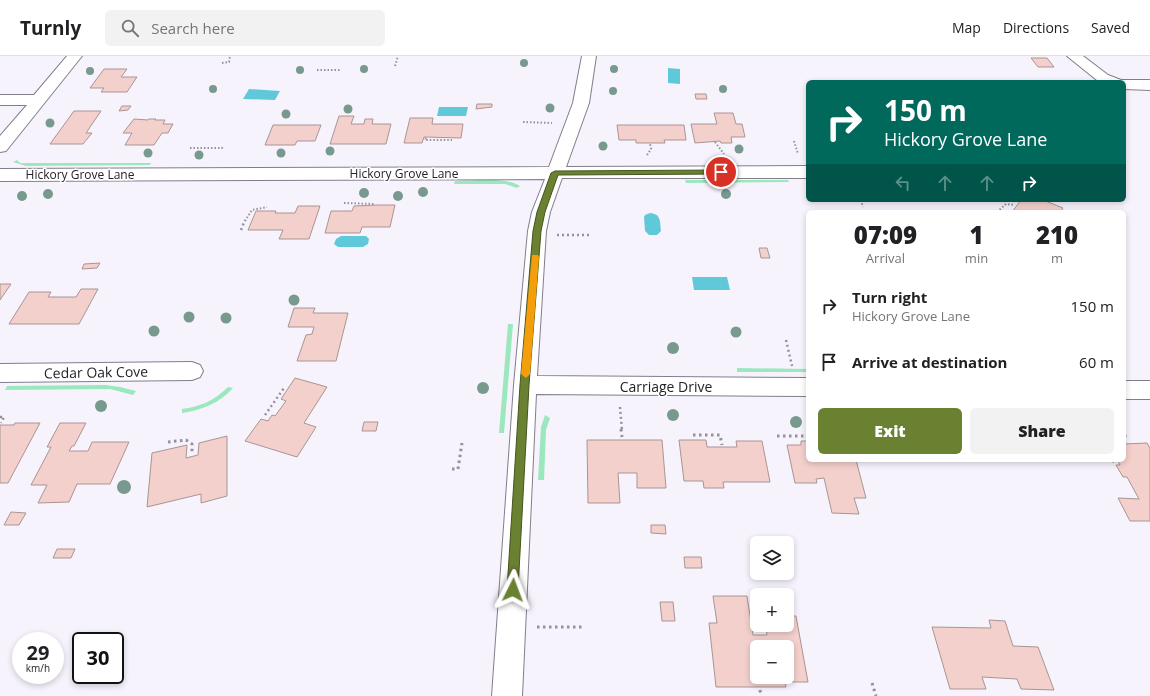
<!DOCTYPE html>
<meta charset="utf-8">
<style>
:root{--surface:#fff;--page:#f2f2f2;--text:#202124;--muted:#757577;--line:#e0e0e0;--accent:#6b8132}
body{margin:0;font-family:"Open Sans",sans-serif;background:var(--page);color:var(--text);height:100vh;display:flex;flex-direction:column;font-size:15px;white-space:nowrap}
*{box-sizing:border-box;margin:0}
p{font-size:13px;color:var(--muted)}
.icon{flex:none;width:22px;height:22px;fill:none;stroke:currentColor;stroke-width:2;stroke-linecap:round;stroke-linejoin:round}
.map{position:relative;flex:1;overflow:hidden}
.side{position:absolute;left:806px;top:154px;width:320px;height:252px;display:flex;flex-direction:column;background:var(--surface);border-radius:6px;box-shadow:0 2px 6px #0003}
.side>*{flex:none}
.hud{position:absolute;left:806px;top:24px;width:320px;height:122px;border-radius:6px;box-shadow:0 2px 6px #0003;background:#00695c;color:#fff;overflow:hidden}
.controls{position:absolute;left:750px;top:480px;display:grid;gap:8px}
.controls a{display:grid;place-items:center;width:44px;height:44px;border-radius:6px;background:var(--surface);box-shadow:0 2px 6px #0003;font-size:20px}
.speed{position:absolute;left:12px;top:576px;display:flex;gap:8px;font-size:20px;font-weight:700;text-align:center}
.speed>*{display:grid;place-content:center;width:52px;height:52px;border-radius:50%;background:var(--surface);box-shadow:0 2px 6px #0003;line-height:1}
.speed small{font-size:10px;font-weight:400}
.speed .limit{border:2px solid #111;border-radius:6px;background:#fff;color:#111}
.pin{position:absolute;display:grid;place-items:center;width:34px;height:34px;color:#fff;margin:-17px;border:2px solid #fff;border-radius:50%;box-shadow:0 1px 4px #0007}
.me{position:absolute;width:44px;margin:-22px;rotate:3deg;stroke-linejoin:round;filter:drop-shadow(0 0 3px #0008)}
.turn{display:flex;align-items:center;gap:14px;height:84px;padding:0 12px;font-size:18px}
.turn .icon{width:52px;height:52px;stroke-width:2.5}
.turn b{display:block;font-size:28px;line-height:34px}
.lanes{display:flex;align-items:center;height:38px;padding:0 12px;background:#0003;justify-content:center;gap:20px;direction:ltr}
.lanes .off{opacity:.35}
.eta{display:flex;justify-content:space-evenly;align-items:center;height:68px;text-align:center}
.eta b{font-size:24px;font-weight:800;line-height:28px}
.action{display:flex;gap:8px;margin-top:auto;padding:8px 12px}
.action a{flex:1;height:46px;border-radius:6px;background:var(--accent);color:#fff;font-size:16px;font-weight:800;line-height:46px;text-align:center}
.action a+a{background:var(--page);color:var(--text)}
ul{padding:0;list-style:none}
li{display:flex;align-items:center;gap:12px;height:56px;padding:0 12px}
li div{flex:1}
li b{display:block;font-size:15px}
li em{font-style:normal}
header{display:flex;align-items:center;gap:24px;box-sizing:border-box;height:56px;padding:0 20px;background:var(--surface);border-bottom:1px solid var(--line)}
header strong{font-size:19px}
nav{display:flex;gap:22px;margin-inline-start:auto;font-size:14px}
.search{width:280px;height:36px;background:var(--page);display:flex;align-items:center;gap:10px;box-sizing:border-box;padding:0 14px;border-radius:6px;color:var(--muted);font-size:15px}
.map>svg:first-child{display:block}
</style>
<header>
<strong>Turnly</strong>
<div class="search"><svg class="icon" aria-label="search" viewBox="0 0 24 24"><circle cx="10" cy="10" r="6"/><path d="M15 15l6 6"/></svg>Search here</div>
<nav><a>Map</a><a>Directions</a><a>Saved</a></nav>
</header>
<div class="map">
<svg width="1150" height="640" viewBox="0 0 1150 640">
<rect width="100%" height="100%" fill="#f7f3fd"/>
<g fill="#9be7be">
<path d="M 17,104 L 20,107 L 151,107 L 150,109 L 26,110 L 13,106 Z"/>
<path d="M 685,124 L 788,124 L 789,126 L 686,127 Z"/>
<path d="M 455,125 C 473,125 504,120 520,130 L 517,132 L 505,128 L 454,128 Z"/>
<path d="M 508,268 L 513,268 L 504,377 L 499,377 Z"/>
<path d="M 737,312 L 808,313 L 808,316 L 737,316 Z"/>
<path d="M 105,329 L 120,331 L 136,335 L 133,339 L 110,333 L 5,334 L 7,330 Z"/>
<path d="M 228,331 L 233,332 C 220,347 202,354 182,357 L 182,353 C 200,351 215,344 228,331 Z"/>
<path d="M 545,359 L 550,362 L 546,374 L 544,424 L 538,424 L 541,371 Z"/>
</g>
<g fill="#5fc9da">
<path d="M 668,12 L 680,13 L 680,28 L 668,27 Z"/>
<path d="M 249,33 L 280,35 L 275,44 L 243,43 Z"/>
<path d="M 439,51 L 468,51 L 466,60 L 437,60 Z"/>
<path d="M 650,157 C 661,158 660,165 661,175 L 657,179 L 649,179 L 645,175 L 644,161 L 645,159 Z"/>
<path d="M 341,180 L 366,180 L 369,183 L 368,188 L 363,191 L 338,191 L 334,188 L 336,183 Z"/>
<path d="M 692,221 L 727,221 L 730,234 L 694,234 Z"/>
</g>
<g fill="#f3d0cc" stroke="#a89593" fill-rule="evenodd">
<path d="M 1031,2 L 1047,2 L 1054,11 L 1038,11 Z"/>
<path d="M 104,13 L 127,13 L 121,21 L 137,21 L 127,36 L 101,36 L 104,32 L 90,32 Z"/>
<path d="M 695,38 L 706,38 L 707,43 L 696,43 Z"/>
<path d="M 477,48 L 492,48 L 492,51 L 476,53 Z"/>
<path d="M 122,50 L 131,50 L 128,54 L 119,55 Z"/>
<path d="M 74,55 L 101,55 L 86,77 L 92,77 L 83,88 L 50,88 Z"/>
<path d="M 714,57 L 733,57 L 736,68 L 742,68 L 745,81 L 731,81 L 732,87 L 721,87 L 720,85 L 695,87 L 691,68 L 717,68 Z"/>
<path d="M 339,60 L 354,60 L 351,68 L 364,68 L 365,63 L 373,63 L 372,68 L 391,68 L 386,88 L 330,88 Z"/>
<path d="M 410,62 L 433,62 L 432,68 L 463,68 L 461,82 L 424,81 L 422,87 L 404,87 Z"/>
<path d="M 134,63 L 148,64 L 149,63 L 156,63 L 155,64 L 165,64 L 163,68 L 173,68 L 168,77 L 162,77 L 154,89 L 125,89 L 132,77 L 123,77 Z"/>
<path d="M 273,69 L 321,69 L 315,85 L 297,85 L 295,89 L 265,89 Z"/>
<path d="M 617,69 L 684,69 L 686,84 L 664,84 L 665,87 L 636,87 L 636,84 L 619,84 Z"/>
<path d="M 1021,144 L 1043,144 L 1063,152 L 1060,156 L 1012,156 Z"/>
<path d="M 378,149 L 395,149 L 390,171 L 362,171 L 360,177 L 325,177 L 331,155 L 352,155 L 354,150 Z"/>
<path d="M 298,150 L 320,150 L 309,183 L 279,183 L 283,174 L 248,174 L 256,155 L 276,155 L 275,157 L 295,157 Z"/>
<path d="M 759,192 L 767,192 L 770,202 L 761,202 Z"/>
<path d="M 100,207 L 97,212 L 82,213 L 84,208 Z"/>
<path d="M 0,228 L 11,228 L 0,244 Z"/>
<path d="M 81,233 L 98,233 L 79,268 L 9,268 L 29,236 L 51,236 L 48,241 L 76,241 Z"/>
<path d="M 294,252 L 315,252 L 313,257 L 348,257 L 336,305 L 297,305 L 306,279 L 312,278 L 314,271 L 288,271 Z"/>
<path d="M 295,322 L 327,331 L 304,367 L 316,371 L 297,401 L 245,385 L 261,363 L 268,365 L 272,359 L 275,360 L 286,345 L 281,343 Z"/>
<path d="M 364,366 L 378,366 L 376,375 L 362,375 Z"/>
<path d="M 15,367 L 40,367 L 8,427 L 0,427 L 0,369 L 14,369 Z"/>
<path d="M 60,367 L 86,367 L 74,390 L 72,390 L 69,395 L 88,395 L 92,386 L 129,386 L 110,428 L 77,428 L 69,446 L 38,447 L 47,429 L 31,429 L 51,391 L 47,391 Z"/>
<path d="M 227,380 L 227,440 L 201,447 L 201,438 L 147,451 L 152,397 L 187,389 L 186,402 L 198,399 L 199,387 Z"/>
<path d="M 587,384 L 662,384 L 666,432 L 637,432 L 637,417 L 618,417 L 620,447 L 588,447 Z"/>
<path d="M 679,384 L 706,384 L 707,391 L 737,391 L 736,385 L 762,385 L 770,426 L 723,426 L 724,432 L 704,432 L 703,425 L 684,425 Z"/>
<path d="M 801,385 L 808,385 L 808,404 L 856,404 L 866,442 L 854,442 L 859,458 L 832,457 L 824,422 L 816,423 L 817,427 L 795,427 L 787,389 L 801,389 Z"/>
<path d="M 1147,387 L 1150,392 L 1150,465 L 1130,465 L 1118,442 L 1139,443 L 1127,421 L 1123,421 L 1116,409 L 1120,409 L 1117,404 L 1124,404 L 1124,388 Z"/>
<path d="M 11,456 L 26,457 L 19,469 L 4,469 Z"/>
<path d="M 651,469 L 665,469 L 666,478 L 651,477 Z"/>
<path d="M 57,493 L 75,493 L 71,502 L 53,502 Z"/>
<path d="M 684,501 L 701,501 L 702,512 L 685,512 Z"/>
<path d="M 713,540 L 747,540 L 753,579 L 767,579 L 766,569 L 787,569 L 787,560 L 796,560 L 808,626 L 785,626 L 786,631 L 716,631 L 709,567 L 717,567 ZM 757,591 L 787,591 L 787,621 L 757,621 Z"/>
<path d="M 660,546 L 673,546 L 675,565 L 662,565 Z"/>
<path d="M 989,564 L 1005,565 L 1013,590 L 1038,591 L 1054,634 L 1021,633 L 1017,623 L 982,621 L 986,633 L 950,633 L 932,571 L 991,572 Z"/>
</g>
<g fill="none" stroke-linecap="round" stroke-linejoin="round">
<g stroke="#827d8b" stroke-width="2">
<g id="minor">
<path d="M 67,0 L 82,0 L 6,95 L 0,96 L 0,80 L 27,49 L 0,49 L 0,39 L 34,39 Z"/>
<path d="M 582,0 L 596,0 L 589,47 L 566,111 L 808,110 L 808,122 L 562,122 L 550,156 L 546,175 L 537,320 L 808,322 L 808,340 L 536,338 L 522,640 L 492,640 L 514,329 L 528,175 L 532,156 L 545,123 L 0,125 L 0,113 L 549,111 L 573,47 Z"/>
<path d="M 1067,0 L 1083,0 L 1108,19 L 1121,24 L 1150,24 L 1150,34 L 1124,33 L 1124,26 L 1098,25 Z"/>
<path d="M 192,306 L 200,309 L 203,315 L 200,321 L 192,324 L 0,326 L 0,308 Z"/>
<rect x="1124" y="325" width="26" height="18"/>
</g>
</g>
<g stroke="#949199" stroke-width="2" stroke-dasharray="1.5 2" stroke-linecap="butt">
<path d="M 222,7 L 229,6 L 230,0"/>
<path d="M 395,10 L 398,0"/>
<path d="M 317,14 L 341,14"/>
<path d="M 523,66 L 552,67"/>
<path d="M 426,82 L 425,84 L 452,84"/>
<path d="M 794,85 L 798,98"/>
<path d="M 715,86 L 724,98"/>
<path d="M 190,92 L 222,92 L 223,90"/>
<path d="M 647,99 L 651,93 L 650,88"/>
<path d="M 832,145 L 861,145 L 863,151"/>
<path d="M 344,147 L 374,148"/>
<path d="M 997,156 L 1006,148 L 1014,149"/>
<path d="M 245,165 L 252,154 L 267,151"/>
</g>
<g stroke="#949199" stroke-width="2.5" stroke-dasharray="2 3" stroke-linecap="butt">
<path d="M 241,174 L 245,164"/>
<path d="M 557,179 L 590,179"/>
<path d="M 786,284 L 792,310"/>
<path d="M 620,351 L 622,374"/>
<path d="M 265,359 L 284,332"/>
<path d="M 0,361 L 4,361 L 1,367"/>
</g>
<g stroke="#949199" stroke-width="3" stroke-dasharray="2.5 3.5" stroke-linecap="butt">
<path d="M 621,373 L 622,381"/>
<path d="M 693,379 L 720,379 L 722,389"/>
<path d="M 777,380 L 808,380"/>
<path d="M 1124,380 L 1130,380"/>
<path d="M 168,386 L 186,384 L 192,388 L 192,397"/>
<path d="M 1113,404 L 1114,407"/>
<path d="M 452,413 L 458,413 L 462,387"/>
<path d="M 537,571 L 583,571"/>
<path d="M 872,627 L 876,640"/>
<path d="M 760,634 L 761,640"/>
</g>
<use href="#minor" fill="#fff" fill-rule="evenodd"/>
</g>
<g fill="#78998e">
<circle cx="524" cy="7" r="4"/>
<circle cx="364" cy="13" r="4"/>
<circle cx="614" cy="13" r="4"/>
<circle cx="300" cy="14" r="4"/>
<circle cx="90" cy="15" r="4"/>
<circle cx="213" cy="33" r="4"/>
<circle cx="723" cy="33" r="4"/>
<circle cx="613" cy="35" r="4"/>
<circle cx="550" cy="52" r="4.5"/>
<circle cx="348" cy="53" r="4.5"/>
<circle cx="286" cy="58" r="4.5"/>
<circle cx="50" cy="67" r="4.5"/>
<circle cx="603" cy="90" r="4.5"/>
<circle cx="739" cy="93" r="4.5"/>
<circle cx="330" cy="95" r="4.5"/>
<circle cx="148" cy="97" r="4.5"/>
<circle cx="281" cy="97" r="4.5"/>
<circle cx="199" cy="99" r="4.5"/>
<circle cx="423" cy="136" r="5"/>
<circle cx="364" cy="137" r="5"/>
<circle cx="48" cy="138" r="5"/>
<circle cx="726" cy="138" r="5"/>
<circle cx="22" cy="140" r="5"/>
<circle cx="398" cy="140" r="5"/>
<circle cx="294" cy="244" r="5.5"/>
<circle cx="189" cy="261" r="5.5"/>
<circle cx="226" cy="262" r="5.5"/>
<circle cx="154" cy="275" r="5.5"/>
<circle cx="736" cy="276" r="5.5"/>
<circle cx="673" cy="292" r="6"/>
<circle cx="483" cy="332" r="6"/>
<circle cx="101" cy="350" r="6"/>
<circle cx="673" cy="359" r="6"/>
<circle cx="796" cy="366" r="6"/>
<circle cx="124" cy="431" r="7"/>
</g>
<path fill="#6b8132" stroke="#465420" d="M 721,114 L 725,116 L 724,118 L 558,119 L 545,156 L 541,175 L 529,329 L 518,534 L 517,538 L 513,540 L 509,538 L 507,534 L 520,329 L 533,175 L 537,156 L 551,117 L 555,115 Z"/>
<path fill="#f59e0b" d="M 532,199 L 538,199 L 539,201 L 530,318 L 526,322 L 521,318 Z"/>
<g text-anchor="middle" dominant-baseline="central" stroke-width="3" stroke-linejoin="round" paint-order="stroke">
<g font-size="12" fill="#252329" stroke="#fff">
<text x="404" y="117">Hickory Grove Lane</text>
<text x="80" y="118">Hickory Grove Lane</text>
</g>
<g font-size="14" fill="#252329" stroke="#fff">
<text transform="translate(96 316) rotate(-1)">Cedar Oak Cove</text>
<text x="666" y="330">Carriage Drive</text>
</g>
</g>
</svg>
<div class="controls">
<a><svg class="icon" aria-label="layers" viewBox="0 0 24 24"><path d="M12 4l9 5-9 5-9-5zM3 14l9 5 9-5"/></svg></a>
<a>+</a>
<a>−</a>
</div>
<div class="speed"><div>29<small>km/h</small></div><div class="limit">30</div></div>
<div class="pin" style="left:721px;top:116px;background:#d93025"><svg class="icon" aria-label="arrive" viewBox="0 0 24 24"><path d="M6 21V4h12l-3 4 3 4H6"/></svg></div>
<svg class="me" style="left:513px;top:534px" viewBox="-20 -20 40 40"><path d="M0-17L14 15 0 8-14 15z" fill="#6b8132" stroke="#fff" stroke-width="4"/></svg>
<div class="hud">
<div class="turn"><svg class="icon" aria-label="right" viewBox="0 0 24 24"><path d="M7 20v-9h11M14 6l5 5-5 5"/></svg><div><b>150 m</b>Hickory Grove Lane</div></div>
<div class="lanes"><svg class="icon off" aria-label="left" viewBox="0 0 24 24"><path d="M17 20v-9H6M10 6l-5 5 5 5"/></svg><svg class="icon off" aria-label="ahead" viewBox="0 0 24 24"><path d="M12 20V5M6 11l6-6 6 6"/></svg><svg class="icon off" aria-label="ahead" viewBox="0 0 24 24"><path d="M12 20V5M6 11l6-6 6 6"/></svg><svg class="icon" aria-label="right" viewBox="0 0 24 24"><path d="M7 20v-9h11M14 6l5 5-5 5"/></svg></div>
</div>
<section class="side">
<div class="eta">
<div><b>07:09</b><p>Arrival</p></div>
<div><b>1</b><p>min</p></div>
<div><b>210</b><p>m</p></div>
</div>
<ul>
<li><svg class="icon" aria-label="right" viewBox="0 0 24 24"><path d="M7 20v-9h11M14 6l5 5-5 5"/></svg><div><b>Turn right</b><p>Hickory Grove Lane</p></div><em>150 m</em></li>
<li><svg class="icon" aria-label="arrive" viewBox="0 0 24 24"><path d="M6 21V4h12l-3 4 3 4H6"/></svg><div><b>Arrive at destination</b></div><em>60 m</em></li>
</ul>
<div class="action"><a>Exit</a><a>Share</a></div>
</section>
</div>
